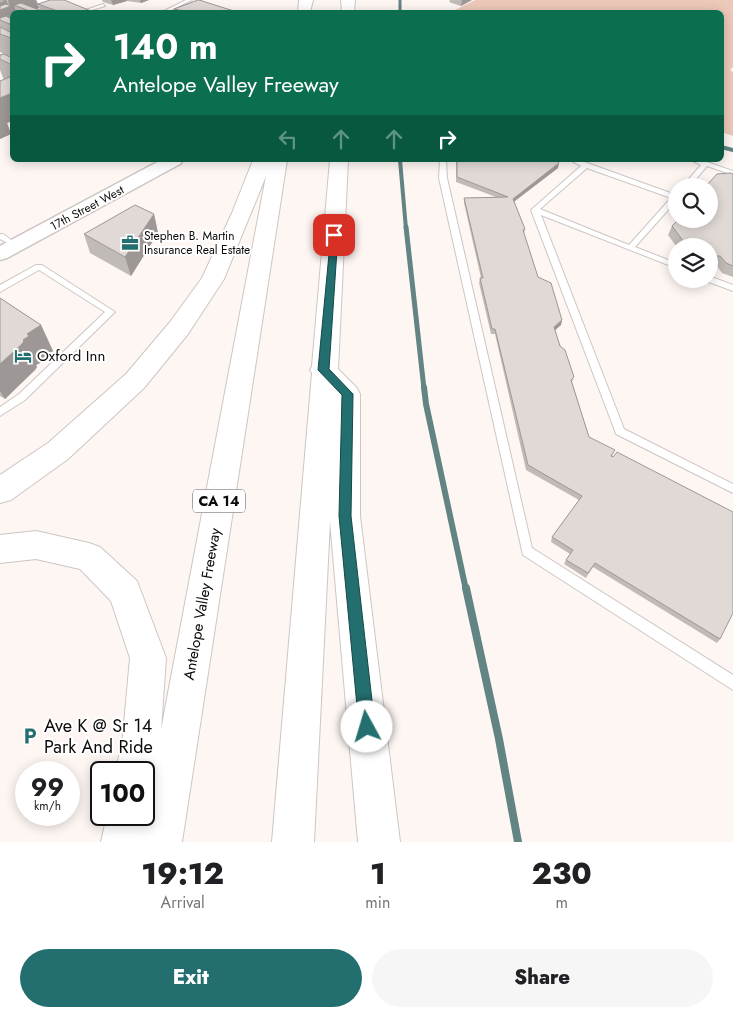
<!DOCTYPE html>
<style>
:root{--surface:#fff;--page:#f6f6f6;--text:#202124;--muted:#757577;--accent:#236e6e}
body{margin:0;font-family:Jost,sans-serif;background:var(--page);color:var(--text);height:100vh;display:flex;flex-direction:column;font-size:19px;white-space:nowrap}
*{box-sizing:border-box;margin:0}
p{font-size:16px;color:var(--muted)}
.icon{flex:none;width:28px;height:28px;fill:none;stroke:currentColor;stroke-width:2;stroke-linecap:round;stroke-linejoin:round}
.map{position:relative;height:842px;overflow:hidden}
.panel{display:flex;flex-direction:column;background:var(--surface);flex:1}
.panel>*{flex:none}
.top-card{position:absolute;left:10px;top:10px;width:714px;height:152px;border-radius:8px;box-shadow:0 2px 12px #0003;background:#0b6e4f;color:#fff;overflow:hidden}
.buttons{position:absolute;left:668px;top:178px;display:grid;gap:10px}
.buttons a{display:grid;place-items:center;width:50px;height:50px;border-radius:50%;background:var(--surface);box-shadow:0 2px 12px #0003;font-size:25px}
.speed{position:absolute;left:15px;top:761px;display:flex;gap:10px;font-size:25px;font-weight:700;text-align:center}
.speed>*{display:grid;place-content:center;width:65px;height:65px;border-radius:50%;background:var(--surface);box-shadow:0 2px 12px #0003;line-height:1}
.speed small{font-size:12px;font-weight:400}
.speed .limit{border:2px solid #111;border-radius:8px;background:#fff;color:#111}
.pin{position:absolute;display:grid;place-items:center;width:42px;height:42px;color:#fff;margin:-21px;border-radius:10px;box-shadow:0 2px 8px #0006}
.me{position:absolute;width:55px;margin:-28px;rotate:354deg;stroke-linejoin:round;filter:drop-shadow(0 0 4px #0008)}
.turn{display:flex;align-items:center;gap:18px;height:105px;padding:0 20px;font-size:22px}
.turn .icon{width:65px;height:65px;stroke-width:2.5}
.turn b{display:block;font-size:35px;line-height:42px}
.lanes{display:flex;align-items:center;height:48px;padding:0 20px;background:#0003;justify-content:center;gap:25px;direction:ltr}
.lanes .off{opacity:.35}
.eta{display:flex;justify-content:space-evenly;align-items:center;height:85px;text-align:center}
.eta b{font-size:30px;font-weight:800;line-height:35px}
.cta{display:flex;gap:10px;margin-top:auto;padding:10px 20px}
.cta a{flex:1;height:58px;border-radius:30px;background:var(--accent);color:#fff;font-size:20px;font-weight:800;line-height:58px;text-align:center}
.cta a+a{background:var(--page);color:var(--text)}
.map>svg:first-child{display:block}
</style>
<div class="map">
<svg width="733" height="842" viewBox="0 0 733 842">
<rect width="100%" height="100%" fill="#fef6f3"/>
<path fill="#edc9b9" d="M 475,0 L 733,0 L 733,67 L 730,70 L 733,72 L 733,136 L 721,132 L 721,12 L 451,12 Z"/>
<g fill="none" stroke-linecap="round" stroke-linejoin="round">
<path stroke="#628483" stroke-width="3" d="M 400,0 L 400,12"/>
<g stroke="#628483" stroke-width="4">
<path d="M 721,147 L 733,150"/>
<path d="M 400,160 L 406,229"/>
</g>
<path stroke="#628483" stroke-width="5" d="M 406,227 L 424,389"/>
<path stroke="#628483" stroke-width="6" d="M 424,387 L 426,404 L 466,590"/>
<path stroke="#628483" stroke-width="8" d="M 466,588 L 499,739 L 518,842"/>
<g stroke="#cdc6c3" stroke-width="2">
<g id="service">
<path d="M 186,0 L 192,0 L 167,12 L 162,12 Z"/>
<path d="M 103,4 L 105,6 L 85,12 L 80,12 Z"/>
<path d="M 440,160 L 446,160 L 447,178 L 532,548 L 733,675 L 733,690 L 523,555 L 439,178 Z"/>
<path d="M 570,160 L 579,160 L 676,195 L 676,201 L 635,247 L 676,263 L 676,268 L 541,215 L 624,429 L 733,484 L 733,493 L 616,434 L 615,431 L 531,210 L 581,166 ZM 587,168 L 671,198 L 629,245 L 540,209 Z"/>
<path d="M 691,160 L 701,160 L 733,171 L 733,175 L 707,166 L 690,186 L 683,186 L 701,165 Z"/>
<path d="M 0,234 L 3,234 L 20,246 L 16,248 L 0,239 Z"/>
<path d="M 36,265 L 42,265 L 115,312 L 25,400 L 0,416 L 0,407 L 19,394 L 105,312 L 39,270 L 0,292 L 0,285 Z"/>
<path d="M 709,276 L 733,285 L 733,291 L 706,281 L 705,279 L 709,279 Z"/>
</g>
</g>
<g stroke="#cdc6c3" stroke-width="3">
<g id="tertiary">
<path d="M 36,0 L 54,0 L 80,9 L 82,12 L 64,12 L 38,3 Z"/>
<path d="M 161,160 L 183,160 L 180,164 L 7,258 L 0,260 L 0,246 Z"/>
</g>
</g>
<g stroke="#cdc6c3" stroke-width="2">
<g id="motorway">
<path d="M 299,0 L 313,0 L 310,12 L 298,12 Z"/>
<path d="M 341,0 L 355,0 L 354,12 L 342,12 Z"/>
<path d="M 253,160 L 287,160 L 182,842 L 101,842 L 107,815 L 144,815 L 144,806 L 146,811 L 152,778 L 149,786 L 144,788 L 144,772 L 115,772 L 122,745 L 130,658 L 111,601 L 80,569 L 36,559 L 0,563 L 0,535 L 36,531 L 89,543 L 100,547 L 137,581 L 166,658 L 161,730 L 266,176 L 224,279 L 188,334 L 144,388 L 68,459 L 11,500 L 0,503 L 0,475 L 48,443 L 126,374 L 170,322 L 202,278 L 232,213 Z"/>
<path d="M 330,160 L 348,160 L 338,369 L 356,387 L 360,394 L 360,516 L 400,842 L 358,842 L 330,521 L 314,842 L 272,842 L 312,373 L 310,370 L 312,366 Z"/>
</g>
</g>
<use href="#service" fill="#fff" fill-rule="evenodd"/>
<use href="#tertiary" fill="#fff" fill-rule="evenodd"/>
<use href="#motorway" fill="#fff" fill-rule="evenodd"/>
</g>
<g fill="#c1bbb8">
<path d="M 0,0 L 36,0 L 39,8 L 37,9 L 40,10 L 38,4 L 91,11 L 91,12 L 12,12 L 12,121 L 7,123 L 11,134 L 0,139 L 4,80 L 0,70 L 0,54 L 0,55 L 4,54 L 0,52 Z"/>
<path d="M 102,0 L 149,0 L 141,3 L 127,1 L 113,5 L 103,2 Z"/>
<path d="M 450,0 L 472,0 L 461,6 L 449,2 Z"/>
<path d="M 174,9 L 237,12 L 175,12 Z"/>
<path d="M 456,160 L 558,168 L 514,202 L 525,229 L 524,234 L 538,277 L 562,320 L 561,325 L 555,330 L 560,346 L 574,377 L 572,382 L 589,437 L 613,455 L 612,456 L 720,639 L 717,643 L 593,567 L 586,578 L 564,564 L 566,560 L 570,554 L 551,542 L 552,537 L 579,500 L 526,470 L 495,334 L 491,334 L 479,283 L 480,278 L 481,278 L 464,203 L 464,198 L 496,197 L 456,182 Z"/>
<path d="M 733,174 L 733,277 L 722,273 L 716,265 L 709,266 L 709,246 L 676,246 L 668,235 L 672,226 Z"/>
<path d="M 154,214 L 158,233 L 131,276 L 90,253 L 84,234 Z"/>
<path d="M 0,298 L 41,325 L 53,351 L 41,359 L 42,362 L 36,365 L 37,367 L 35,370 L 5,399 L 0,396 Z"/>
</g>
<g fill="#9d9896">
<path d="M 0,0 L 6,0 L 9,7 L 10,7 L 8,0 L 36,0 L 39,8 L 30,12 L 14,5 L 16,12 L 12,12 L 12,18 L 8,16 L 11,24 L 0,20 Z"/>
<path d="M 111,0 L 127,0 L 127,1 L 113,5 Z"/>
<path d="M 140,0 L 149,0 L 141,3 Z"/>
<path d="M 462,0 L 472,0 L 461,6 Z"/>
<path d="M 12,93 L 12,121 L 7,123 L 11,134 L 0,139 L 0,98 Z"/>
<path d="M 559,163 L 558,168 L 512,203 L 513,199 Z"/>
<path d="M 154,214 L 158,233 L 131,276 L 125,257 Z"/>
<path d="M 562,320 L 561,325 L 553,332 L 554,327 Z"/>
<path d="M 41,325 L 53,351 L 41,359 L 42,362 L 36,365 L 37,367 L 35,370 L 5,399 L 0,391 L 0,364 L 27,334 Z"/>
</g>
<g fill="#e0d9d6" stroke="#9d9896">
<path d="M 0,0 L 6,0 L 0,3 Z"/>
<path d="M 50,0 L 64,0 L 91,11 L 81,12 L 60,12 L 38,4 Z"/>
<path d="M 198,0 L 199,0 L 237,12 L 188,12 L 174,9 Z"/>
<path d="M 21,3 L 42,11 L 37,12 L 32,12 L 14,5 Z"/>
<path d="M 6,4 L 11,6 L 0,10 L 0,6 Z"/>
<path d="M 12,14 L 12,18 L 8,16 Z"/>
<path d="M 6,16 L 12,19 L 12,25 L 0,20 L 0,18 Z"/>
<path d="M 0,27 L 12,33 L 12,38 L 11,38 L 0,34 Z"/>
<path d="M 4,54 L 12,58 L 12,65 L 0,59 L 0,55 Z"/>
<path d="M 12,76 L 12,93 L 0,98 L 0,81 Z"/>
<path d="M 457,160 L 558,161 L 559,163 L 513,199 L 525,229 L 523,230 L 538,277 L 551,283 L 562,320 L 554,327 L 560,346 L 565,350 L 574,377 L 571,380 L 589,437 L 615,450 L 611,456 L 613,457 L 617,452 L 733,512 L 733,613 L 720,639 L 595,563 L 588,573 L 566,560 L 573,550 L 552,537 L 582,496 L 528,465 L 495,329 L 492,329 L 480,278 L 483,278 L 464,198 L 508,197 L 457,177 Z"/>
<path d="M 731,173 L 733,174 L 733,266 L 726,263 L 720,256 L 713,256 L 709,255 L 709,246 L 687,246 L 672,226 L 679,219 L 709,219 L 709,186 L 706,186 L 717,174 Z"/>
<path d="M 135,205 L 154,214 L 125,257 L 84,234 Z"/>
<path d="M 0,298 L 41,325 L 27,334 L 29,336 L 23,340 L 24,341 L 22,344 L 0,364 Z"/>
</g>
<path fill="#236e6e" stroke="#174848" d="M 331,233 L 338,235 L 329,369 L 353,394 L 351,516 L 375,727 L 372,732 L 367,735 L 361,732 L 359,727 L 339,516 L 342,395 L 318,370 Z"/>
<defs>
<g id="office-bare" transform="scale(1.35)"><path d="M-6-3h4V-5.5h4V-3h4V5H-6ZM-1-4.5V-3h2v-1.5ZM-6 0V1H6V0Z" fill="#236e6e" stroke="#fff" stroke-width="2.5" paint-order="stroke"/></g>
<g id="hotel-bare" transform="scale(1.35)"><path d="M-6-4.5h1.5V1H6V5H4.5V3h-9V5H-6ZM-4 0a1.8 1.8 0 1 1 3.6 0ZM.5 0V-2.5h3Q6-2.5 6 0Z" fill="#236e6e" stroke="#fff" stroke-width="2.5" paint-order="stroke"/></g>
<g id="parking-bare" transform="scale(1.35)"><path d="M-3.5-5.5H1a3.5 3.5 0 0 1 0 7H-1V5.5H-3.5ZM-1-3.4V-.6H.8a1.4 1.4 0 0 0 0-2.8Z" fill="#236e6e" stroke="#fff" stroke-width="2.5" paint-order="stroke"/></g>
</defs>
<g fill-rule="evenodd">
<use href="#office-bare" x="130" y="243"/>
<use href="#hotel-bare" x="23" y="356"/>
<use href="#parking-bare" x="30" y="736"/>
</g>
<g text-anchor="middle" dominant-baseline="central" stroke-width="4" stroke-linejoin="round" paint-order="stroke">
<g font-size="12" fill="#0d0b0a" stroke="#fff">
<text transform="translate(87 208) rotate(-28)">17th Street West</text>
</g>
<g font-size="12" fill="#0d0b0a" stroke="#fff" text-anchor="start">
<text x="144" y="236">Stephen B. Martin<tspan x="144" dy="14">Insurance Real Estate</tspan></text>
</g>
<rect fill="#fff" stroke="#565454" stroke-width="1" x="193" y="489.5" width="52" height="23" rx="4"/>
<g font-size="14" font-weight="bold" fill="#0d0b0a">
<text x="219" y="501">CA 14</text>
</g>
<g font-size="15" fill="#0d0b0a" stroke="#fff" text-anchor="start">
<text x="37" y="356">Oxford Inn</text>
</g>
<g font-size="15" fill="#0d0b0a" stroke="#fff">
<text transform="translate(202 604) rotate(-80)">Antelope Valley Freeway</text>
</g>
<g font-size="18" fill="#0d0b0a" stroke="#fff" text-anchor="start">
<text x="44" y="726">Ave K @ Sr 14<tspan x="44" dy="21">Park And Ride</tspan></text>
</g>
</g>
</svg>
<div class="buttons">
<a><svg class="icon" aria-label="search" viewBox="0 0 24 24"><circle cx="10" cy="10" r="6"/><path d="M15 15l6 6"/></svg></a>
<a><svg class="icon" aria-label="layers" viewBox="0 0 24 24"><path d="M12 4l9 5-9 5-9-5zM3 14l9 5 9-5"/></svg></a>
</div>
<div class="speed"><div>99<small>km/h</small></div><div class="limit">100</div></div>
<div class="pin" style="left:334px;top:235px;background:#d93025"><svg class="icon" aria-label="arrive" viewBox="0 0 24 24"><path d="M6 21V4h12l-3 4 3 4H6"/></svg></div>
<svg class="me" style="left:367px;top:727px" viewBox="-20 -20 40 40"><circle r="19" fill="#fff"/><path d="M0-13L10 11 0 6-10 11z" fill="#236e6e"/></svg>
<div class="top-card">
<div class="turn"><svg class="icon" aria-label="right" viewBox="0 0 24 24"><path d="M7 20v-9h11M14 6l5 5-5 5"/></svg><div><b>140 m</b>Antelope Valley Freeway</div></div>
<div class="lanes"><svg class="icon off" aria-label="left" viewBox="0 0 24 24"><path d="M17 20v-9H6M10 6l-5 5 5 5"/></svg><svg class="icon off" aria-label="ahead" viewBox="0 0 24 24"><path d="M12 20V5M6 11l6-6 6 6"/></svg><svg class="icon off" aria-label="ahead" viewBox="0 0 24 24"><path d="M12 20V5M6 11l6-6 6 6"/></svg><svg class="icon" aria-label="right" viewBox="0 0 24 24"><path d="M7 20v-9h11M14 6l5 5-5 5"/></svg></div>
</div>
</div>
<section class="panel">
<div class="eta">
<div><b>19:12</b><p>Arrival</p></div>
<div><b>1</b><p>min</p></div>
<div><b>230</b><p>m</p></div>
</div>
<div class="cta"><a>Exit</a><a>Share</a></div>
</section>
